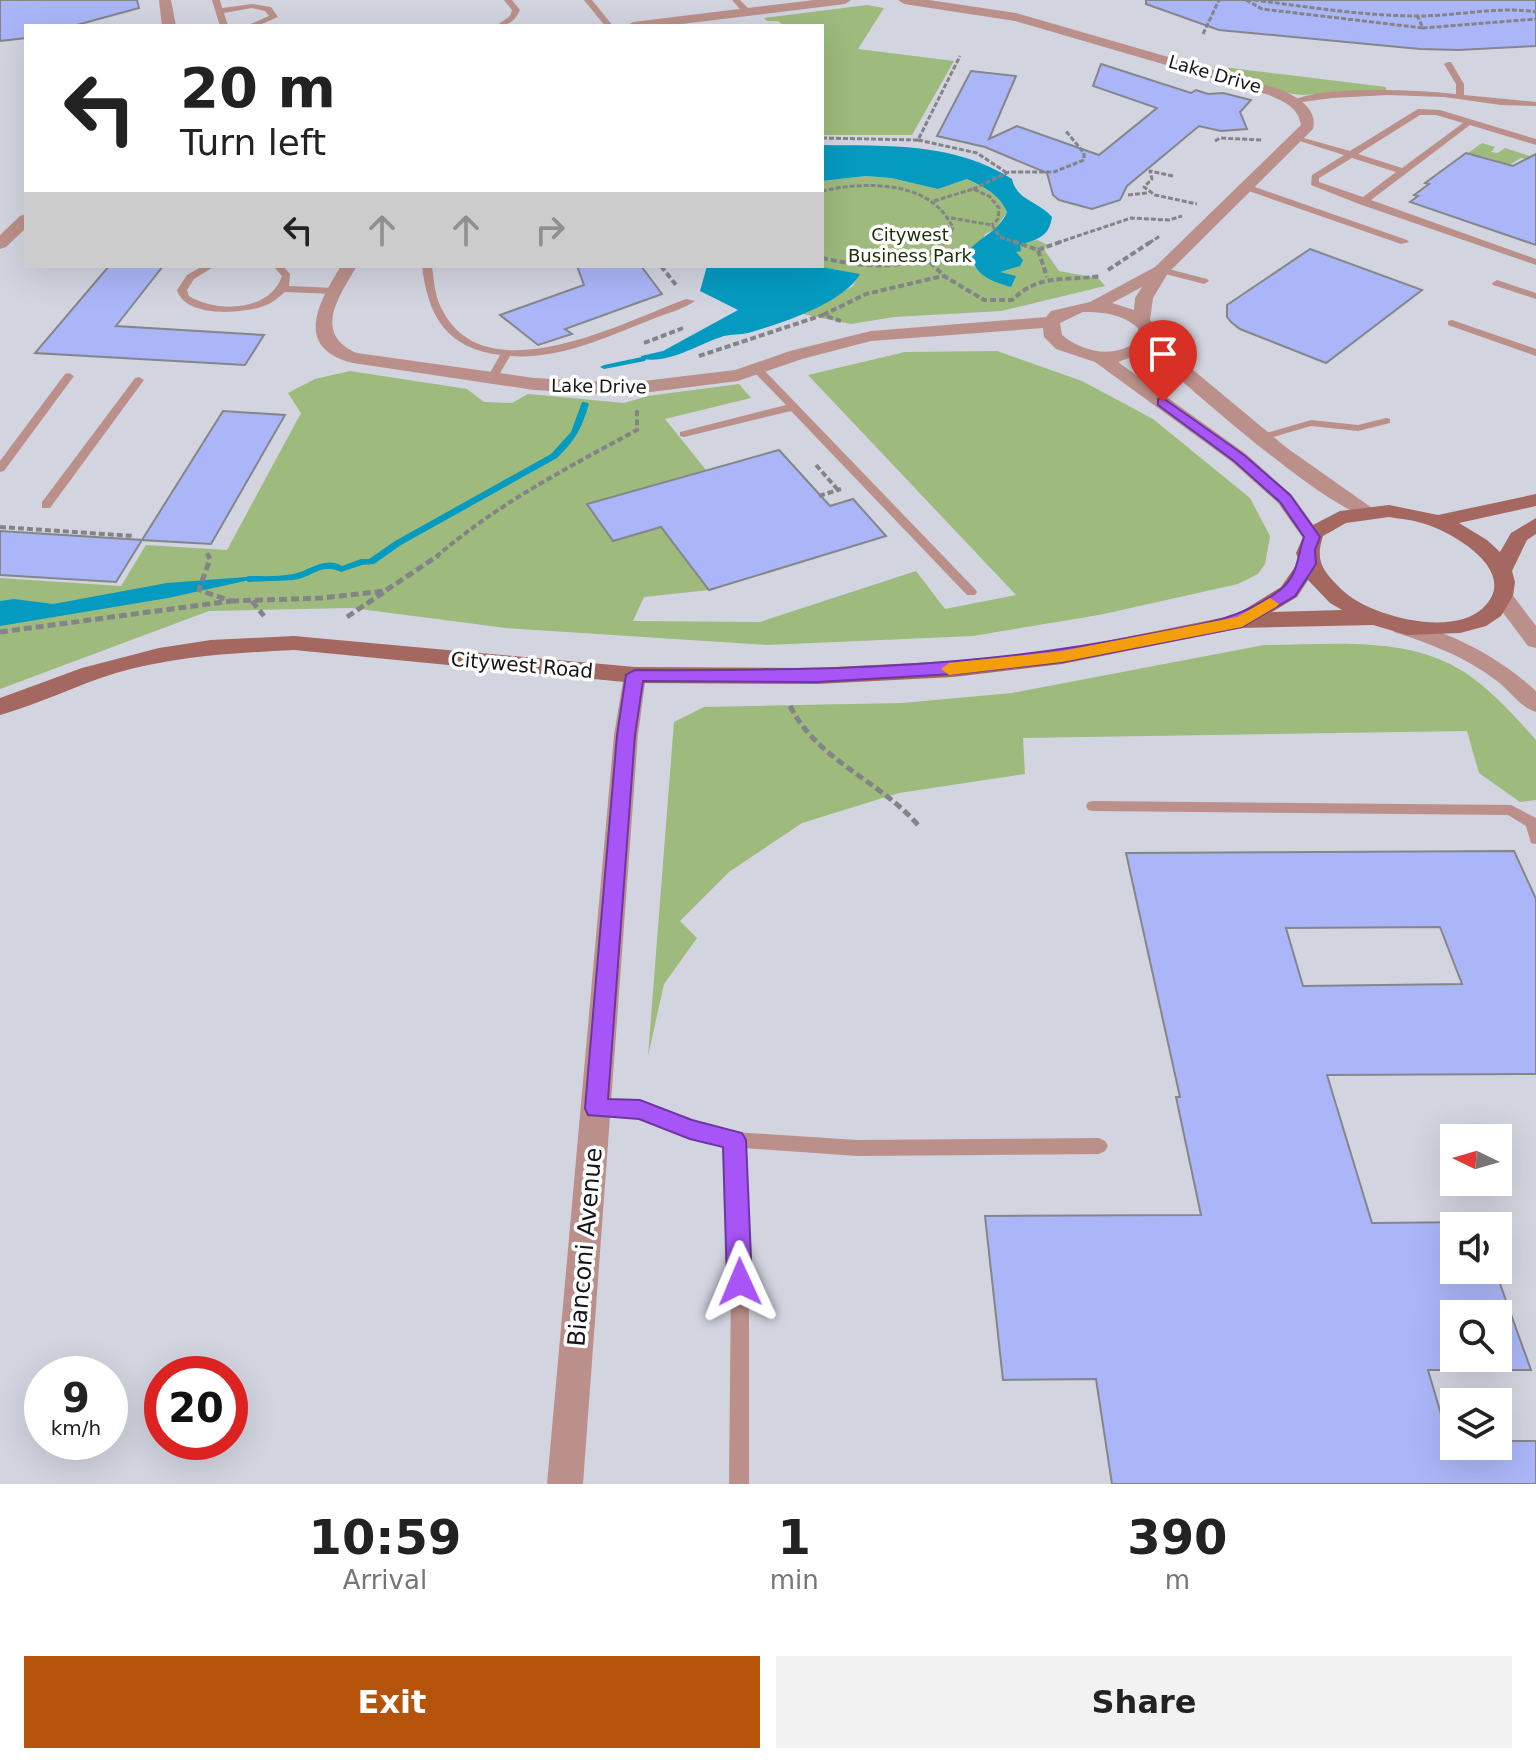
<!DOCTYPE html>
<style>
:root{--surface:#fff;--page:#f2f2f2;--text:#222;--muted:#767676;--accent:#b45309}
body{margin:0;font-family:"DejaVu Sans",sans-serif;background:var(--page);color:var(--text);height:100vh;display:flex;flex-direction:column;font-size:30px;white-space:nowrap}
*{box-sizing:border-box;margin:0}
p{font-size:26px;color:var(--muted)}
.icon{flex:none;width:44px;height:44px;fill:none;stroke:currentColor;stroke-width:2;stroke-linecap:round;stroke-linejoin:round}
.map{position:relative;height:1484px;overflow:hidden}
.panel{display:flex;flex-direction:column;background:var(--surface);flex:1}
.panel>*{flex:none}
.top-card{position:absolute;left:24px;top:24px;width:800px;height:244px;border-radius:0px;box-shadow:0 8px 32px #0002;background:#fff;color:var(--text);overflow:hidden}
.needle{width:52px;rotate:275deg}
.buttons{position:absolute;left:1440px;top:1124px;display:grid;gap:16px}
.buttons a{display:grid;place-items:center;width:72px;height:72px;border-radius:0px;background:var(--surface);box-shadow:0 8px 32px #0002;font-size:40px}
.speed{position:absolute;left:24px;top:1356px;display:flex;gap:16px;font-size:40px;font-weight:700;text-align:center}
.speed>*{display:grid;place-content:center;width:104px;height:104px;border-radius:50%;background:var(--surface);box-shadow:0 8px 32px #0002;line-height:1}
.speed small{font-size:20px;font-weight:400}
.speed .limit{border:12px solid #d22;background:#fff;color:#111}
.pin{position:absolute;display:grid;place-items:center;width:68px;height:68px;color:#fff;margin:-82px -34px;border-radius:50% 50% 50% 0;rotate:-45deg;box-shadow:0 0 8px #0007}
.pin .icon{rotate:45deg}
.me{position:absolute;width:88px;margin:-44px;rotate:359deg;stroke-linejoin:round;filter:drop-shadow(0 0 6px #0008)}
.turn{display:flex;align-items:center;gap:28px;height:168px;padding:0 24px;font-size:36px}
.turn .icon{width:104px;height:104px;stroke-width:2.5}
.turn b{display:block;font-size:56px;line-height:68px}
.lanes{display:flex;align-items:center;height:76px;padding:0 24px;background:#0003;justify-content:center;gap:40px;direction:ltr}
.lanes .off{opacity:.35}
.eta{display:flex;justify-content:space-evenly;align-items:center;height:136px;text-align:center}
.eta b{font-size:48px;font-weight:600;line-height:56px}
.button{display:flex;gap:16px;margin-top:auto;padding:16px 24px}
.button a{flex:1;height:92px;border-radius:0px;background:var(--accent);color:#fff;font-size:32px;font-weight:600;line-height:92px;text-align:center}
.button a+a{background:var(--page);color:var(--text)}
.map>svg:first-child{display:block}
</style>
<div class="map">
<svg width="1536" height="1484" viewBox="0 0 1536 1484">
<rect width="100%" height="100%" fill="#e0e1e6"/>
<path fill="#d2d4e0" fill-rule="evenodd" d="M 0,0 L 1536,0 L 1536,1484 L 0,1484 ZM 26,26 L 822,26 L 822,266 L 26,266 ZM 1454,1138 L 1498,1138 L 1498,1182 L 1454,1182 ZM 1454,1226 L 1498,1226 L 1498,1270 L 1454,1270 ZM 1454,1314 L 1498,1314 L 1498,1358 L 1454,1358 ZM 42,1374 L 110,1374 L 110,1442 L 42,1442 ZM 162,1374 L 230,1374 L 230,1442 L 162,1442 ZM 1454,1402 L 1498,1402 L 1498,1446 L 1454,1446 Z"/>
<g fill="#9eba7d">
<path d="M 867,5 L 884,8 L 858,49 L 954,61 L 912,135 L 822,135 L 822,26 L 784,26 L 778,21 L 767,21 L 764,18 Z"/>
<path d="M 1214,66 L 1386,87 L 1386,90 L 1302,95 L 1286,93 L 1214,70 Z"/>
<path d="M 1482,143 L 1495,147 L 1491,152 L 1498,153 L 1505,148 L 1536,158 L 1536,162 L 1521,158 L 1506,167 L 1504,177 L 1496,160 L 1468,153 Z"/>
<path d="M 866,176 L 891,178 L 938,189 L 967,179 C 984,188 998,193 1007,212 L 996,229 L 985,234 L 972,266 L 1005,274 L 998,271 L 1020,245 L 1037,240 L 1046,244 L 1045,251 L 1059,271 L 1098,278 L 1105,286 L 1001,311 L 894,317 L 851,324 L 803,314 L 853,286 L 859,274 L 816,266 L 822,266 L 822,181 Z"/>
<path d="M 997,351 L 1082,381 L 1153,419 L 1250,498 L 1270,536 L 1265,564 L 1258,574 L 1238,584 L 1099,615 L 973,636 L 767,645 L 506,628 L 352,608 L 209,611 L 0,689 L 0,578 L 121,586 L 146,545 L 227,550 L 301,413 L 288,393 L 315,379 L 350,371 L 467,389 L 484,402 L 512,403 L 528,394 L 624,403 L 648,396 L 739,384 L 751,398 L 665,419 L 706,470 L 587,504 L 727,507 L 680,552 L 709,590 L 644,597 L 633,621 L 760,622 L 916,571 L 945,609 L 1016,595 L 808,375 L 905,352 Z"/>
<path d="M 1264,645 C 1329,645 1407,635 1464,672 C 1488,687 1517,718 1536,740 L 1536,800 L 1520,802 L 1479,773 L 1467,731 L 1023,738 L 1025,774 L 899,793 L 802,823 L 729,872 L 680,921 L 697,938 L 664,984 L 648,1056 L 674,722 L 704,707 L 902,703 L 1012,693 Z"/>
</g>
<g fill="#059bc0">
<path d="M 822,145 C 888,146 954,142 1012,179 C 1017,201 1039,201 1052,217 C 1049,237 1038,239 1020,245 L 1021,251 L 1016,252 L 1023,260 L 1020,266 L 1000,272 L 1016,276 L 1011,287 C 987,280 975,275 969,250 C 982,236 1000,230 1007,212 C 999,194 984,187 967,179 L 938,189 L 891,178 L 866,176 L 822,181 Z"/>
<path d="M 707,266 L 816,266 L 860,274 C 844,303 780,324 748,333 C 740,335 732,334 724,336 C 698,344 670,364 642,359 L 641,356 L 663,351 L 738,310 L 700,291 Z"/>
<path d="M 246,577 L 248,579 L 245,581 L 168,598 L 0,626 L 0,601 L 14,599 L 53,604 L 167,583 Z"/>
</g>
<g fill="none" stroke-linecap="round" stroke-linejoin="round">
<g fill="#059bc0" fill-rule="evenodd">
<path d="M 642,357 L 646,359 L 645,361 L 604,369 L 600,367 L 604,365 Z"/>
<path d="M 582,402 L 585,402 L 589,404 C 581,430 576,439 557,458 L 401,545 L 374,564 L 362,565 L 341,572 C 320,562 313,578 293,580 C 278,581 263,581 248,582 L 244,579 L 248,576 C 262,576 279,577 293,574 C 310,571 324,556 342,566 L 361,559 L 369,559 L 395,541 L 551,454 L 571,432 Z"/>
</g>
</g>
<g fill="#abb6f8" stroke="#85868a" stroke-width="2" fill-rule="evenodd">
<path d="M 0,0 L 137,0 L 139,8 L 73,26 L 26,26 L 26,38 L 0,41 Z"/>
<path d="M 1146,0 L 1536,0 L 1536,46 L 1458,50 L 1420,49 L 1219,30 L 1146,4 Z"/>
<path d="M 1101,64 L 1191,93 L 1196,90 L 1208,94 L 1223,93 L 1251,100 L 1240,112 L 1247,129 L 1221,131 L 1199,126 L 1127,186 L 1120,200 L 1092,209 L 1059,200 L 1053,195 L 1047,173 L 985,147 L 937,136 L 971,71 L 1016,76 L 989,139 L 1017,126 L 1099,155 L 1157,108 L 1093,86 Z"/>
<path d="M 1466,153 L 1513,166 L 1536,154 L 1536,245 L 1410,202 L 1418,196 L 1414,195 L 1429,184 L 1425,183 Z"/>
<path d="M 1310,249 L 1422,290 L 1326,363 L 1240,329 L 1231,322 L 1227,317 L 1227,305 Z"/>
<path d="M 109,266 L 163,266 L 116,326 L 264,335 L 245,365 L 35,353 Z"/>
<path d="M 577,266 L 641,266 L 662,294 L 565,329 L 572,334 L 538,345 L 500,315 L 584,285 Z"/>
<path d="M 223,411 L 285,415 L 211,544 L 142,540 Z"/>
<path d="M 779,450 L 830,506 L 853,499 L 886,536 L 709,590 L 661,527 L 613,541 L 587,504 Z"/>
<path d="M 0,531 L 142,540 L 116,582 L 0,575 Z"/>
<path d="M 1514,851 L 1536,899 L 1536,1074 L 1327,1075 L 1372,1223 L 1478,1222 L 1480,1226 L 1454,1226 L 1454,1270 L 1495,1270 L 1531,1370 L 1428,1370 L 1449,1441 L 1454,1441 L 1454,1446 L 1498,1446 L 1498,1441 L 1536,1441 L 1536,1484 L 1112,1484 L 1096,1379 L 1003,1380 L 985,1216 L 1201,1215 L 1176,1097 L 1180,1097 L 1126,853 ZM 1440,927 L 1462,984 L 1303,986 L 1286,928 ZM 1454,1314 L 1498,1314 L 1498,1358 L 1454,1358 Z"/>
</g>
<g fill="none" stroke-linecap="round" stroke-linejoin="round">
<g stroke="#848488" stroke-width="3" stroke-dasharray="5 2" stroke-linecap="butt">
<path d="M 1246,0 L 1262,9 L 1423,28"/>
<path d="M 1254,0 C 1309,7 1364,16 1419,16 C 1458,16 1497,6 1536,12"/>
<path d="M 1417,15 L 1423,28 L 1536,19"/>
<path d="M 1203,34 L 1219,0"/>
<path d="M 822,138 L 918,140 L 960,56"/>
<path d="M 918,140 L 977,153 L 1007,173"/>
<path d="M 1215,141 L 1220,138 L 1262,140"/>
<path d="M 1173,176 L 1150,171 L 1152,179 L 1144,187 L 1155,195 L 1197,204"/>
<path d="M 973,189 L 1009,172 L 1054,172 L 1084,160 L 1084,153 L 1065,130"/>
<path d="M 822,191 C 867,181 931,180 953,228 L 944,243"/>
<path d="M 1128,195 L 1147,193"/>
<path d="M 934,201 L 973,189 L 989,196 L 999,208 L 998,219 L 992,225"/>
<path d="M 951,218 L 992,225 L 1000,237 L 1019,243"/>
<path d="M 1057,243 L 1131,218 L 1169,220 L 1182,216"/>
<path d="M 1149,243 L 1160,236"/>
</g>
<g stroke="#848488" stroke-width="4" stroke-dasharray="6 3" stroke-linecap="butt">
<path d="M 1013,241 L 1038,250 L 1047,277"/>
<path d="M 1038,250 L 1063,241"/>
<path d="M 924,256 L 944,276 L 984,300 L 1012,300 C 1042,272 1063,282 1100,276"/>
<path d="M 822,258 C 862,267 914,274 945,241"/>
<path d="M 661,266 L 676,285"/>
<path d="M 1108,270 L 1152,241"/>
<path d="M 823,315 L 866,294 L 943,276"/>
<path d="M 644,343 L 683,328"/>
<path d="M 699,356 L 823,315 L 841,321"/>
<path d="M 816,465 L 838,490"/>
<path d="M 819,496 L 841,489"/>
<path d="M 0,527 L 134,536"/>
<path d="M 207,553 L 209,557"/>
<path d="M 436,557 C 497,504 567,468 637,430 L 637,409"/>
</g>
<g stroke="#848488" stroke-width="5" stroke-dasharray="8 4" stroke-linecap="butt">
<path d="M 231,601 L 322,598 L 385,591 L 439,555"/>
<path d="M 252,601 L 264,616"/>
<path d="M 347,617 L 384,592"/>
<path d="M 0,632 L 231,601 L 199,590 L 210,559 L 208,555"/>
<path d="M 790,706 C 818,761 879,780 918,825"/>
</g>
<g fill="#bb908a" fill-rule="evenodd">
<path d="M 212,0 L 220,0 L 222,8 L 252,4 L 271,7 L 278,17 L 257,26 L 246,26 L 269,16 L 265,11 L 252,8 L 224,13 L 228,26 L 220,26 Z"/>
<path d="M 504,0 L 512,0 L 520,10 C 515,21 508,26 496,26 L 510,16 L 512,10 Z"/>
<path d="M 584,0 L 592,0 L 613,26 L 605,26 Z"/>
<path d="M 732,0 L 740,0 L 750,10 L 750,14 L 744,14 Z"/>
<path d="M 1448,62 L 1451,62 L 1464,84 L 1464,95 L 1536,102 L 1536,106 L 1501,105 L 1444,97 L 1388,95 L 1332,98 L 1295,103 L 1291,101 C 1323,85 1418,90 1456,94 L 1456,84 L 1444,64 Z"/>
<path d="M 1418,109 L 1440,110 L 1536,139 L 1536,145 L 1470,125 L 1371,200 L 1536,259 L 1536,265 L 1359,204 L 1311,185 L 1312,175 L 1344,155 L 1293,139 L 1293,135 L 1350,151 ZM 1420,115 L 1436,115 L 1463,123 L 1402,168 L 1358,154 ZM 1352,158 L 1396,172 L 1363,197 L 1319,182 L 1319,178 Z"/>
<path d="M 1246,184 L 1407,240 L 1409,242 L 1401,244 L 1243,189 L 1241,187 Z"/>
<path d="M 203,266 L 215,266 L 194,279 L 187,290 L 189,296 C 216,313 270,312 282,276 L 273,266 L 283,266 L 290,274 L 289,286 L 334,288 L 339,291 L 334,294 L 285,292 C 278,298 272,303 264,306 C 242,314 185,318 177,290 L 187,275 Z"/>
<path d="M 422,266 L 432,266 C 434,282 435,299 444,313 C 489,394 626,321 686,299 L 695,301 C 684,309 668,313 655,318 C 609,336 560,360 510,356 L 496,380 L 492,381 L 487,378 L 500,355 C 446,348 428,316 422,266 Z"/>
<path d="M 1161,267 L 1207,279 L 1209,281 L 1204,284 L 1158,272 L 1158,268 Z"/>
<path d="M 1497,280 L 1536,293 L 1536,299 L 1493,285 L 1492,283 Z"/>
<path d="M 1452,320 L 1536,349 L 1536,356 L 1448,325 L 1448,321 Z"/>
<path d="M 756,365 L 760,366 L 975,589 L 977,592 L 975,595 L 967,595 L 791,411 L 684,437 L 680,436 L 680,432 L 786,405 L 752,370 L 752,366 Z"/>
<path d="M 69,373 L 74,376 L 4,471 L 0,472 L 0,461 L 65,374 Z"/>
<path d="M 139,377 L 144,380 L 50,508 L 42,508 L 42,502 L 135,378 Z"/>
<path d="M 1386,418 L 1390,419 L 1390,423 L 1358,431 L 1311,426 L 1260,441 L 1254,438 L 1256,436 L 1311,420 L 1358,425 Z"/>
<path d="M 1093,801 L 1511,805 L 1536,818 L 1536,844 L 1531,843 L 1526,826 L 1508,815 L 1093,811 L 1088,810 L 1086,806 L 1088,802 Z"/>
<path d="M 596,1101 L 640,1102 L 692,1123 L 734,1132 L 857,1140 L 1099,1138 L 1105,1141 L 1108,1146 L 1105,1151 L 1099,1154 L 857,1156 L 743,1148 L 749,1282 L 749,1484 L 729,1484 L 731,1282 L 725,1146 L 690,1138 L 639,1116 L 596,1115 L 590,1113 L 587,1108 L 590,1103 Z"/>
</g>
<g fill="#bb908a" fill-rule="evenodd">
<path d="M 159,0 L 171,0 L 176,26 L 162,26 Z"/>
<path d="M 814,0 L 851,0 L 845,4 L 665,26 L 626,26 L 633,22 Z"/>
<path d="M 898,0 L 929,0 L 1016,13 L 1279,89 C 1296,96 1318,108 1313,129 L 1168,273 L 1153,298 L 1150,320 L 1156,327 L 1157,340 L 1287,448 L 1372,508 L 1375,512 L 1372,516 C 1342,524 1178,378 1148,351 L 1118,362 L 1246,454 L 1292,495 L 1322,537 L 1319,541 L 1305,541 L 1278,503 L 1232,462 L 1095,362 L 1056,349 L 1044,337 L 1043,328 L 871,341 L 802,359 L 738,381 L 627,395 L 534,390 L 353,363 C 293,348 318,303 341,266 L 357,266 C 339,296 312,334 357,353 L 534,378 L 627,383 L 735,370 L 790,351 L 871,331 L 1046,317 L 1051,311 L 1090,302 L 1155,267 L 1301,125 C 1298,107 1285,102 1269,95 L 1015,21 L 904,4 ZM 1142,287 L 1135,298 L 1134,310 L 1112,303 ZM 1083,312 C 1104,312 1122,314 1138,328 L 1139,340 C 1115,359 1084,353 1062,335 L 1060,323 Z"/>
<path d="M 26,214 L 26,228 L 6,247 L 0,249 L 0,235 L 20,216 Z"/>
<path d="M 1503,591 L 1511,593 L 1536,626 L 1536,648 L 1528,646 L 1492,598 L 1495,593 Z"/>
<path d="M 1402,620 C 1454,634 1496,655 1536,691 L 1536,712 C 1520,707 1510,691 1497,681 C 1466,657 1431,644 1394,632 L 1391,627 L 1394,622 Z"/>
<path d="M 635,667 L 643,670 L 646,675 L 638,735 L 583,1484 L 547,1484 L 614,735 L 624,675 L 627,670 Z"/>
</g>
<path fill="#a56860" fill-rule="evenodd" d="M 1536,494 L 1536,506 L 1459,523 L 1487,540 L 1500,552 L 1511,533 L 1536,518 L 1536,534 L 1527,540 L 1512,571 L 1515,582 L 1513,596 L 1501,616 L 1486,626 L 1460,633 L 1407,635 L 1373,625 L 1242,628 L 1062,664 L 953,677 L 817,684 L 635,683 L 294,650 C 234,653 175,656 116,673 C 77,685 39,704 0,715 L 0,698 L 82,668 L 159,648 L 211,640 L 294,636 L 635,667 L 817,668 L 953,661 L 1062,650 L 1236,615 L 1281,587 L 1299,561 L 1296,553 L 1307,528 L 1340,511 L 1389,505 L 1438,515 ZM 1389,517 C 1401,519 1414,520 1425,524 C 1454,533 1521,572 1483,608 C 1452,638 1368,616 1341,589 C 1322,570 1315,561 1323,536 L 1346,523 ZM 1308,580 L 1330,603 L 1342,610 L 1272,612 L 1297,597 Z"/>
</g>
<path fill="#a855f7" stroke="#6d37a1" stroke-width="2" d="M 1163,398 L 1244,455 L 1290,495 L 1320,537 L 1315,550 L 1316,564 L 1295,596 L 1242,627 L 1062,662 L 953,674 L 817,682 L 643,681 L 635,735 L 608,1099 L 640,1100 L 692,1120 L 742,1133 L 746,1140 L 752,1282 L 748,1290 L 740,1294 L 731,1290 L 727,1282 L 723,1147 L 690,1139 L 639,1119 L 588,1115 L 585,1108 L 617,735 L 626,675 L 635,670 C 804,671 971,669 1138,636 C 1190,626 1237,623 1280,590 C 1299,575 1297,556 1304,537 L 1280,502 L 1234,461 L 1158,405 L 1158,399 Z"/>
<path fill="#f59e0b" d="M 1270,598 L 1279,604 L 1276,607 L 1242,627 L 1062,662 L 949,675 L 941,669 L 949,663 L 1062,651 L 1237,617 Z"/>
<g text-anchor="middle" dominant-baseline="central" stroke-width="7" stroke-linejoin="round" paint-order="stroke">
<g font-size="18" fill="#151517" stroke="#fff">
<text transform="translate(1215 74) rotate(16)">Lake Drive</text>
<text transform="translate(599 386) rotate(1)">Lake Drive</text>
</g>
<g font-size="18" fill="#202e0b" stroke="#fff">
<text x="910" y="234">Citywest<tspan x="910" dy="21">Business Park</tspan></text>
</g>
<g font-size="20" fill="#151517" stroke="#fff">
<text transform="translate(522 665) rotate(5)">Citywest Road</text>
</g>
<g font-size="24" fill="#151517" stroke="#fff">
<text transform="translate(585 1247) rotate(-85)">Bianconi Avenue</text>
</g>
</g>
</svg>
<div class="buttons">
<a><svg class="needle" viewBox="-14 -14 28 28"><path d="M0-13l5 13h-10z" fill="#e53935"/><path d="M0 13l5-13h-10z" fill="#767676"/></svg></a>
<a><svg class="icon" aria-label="sound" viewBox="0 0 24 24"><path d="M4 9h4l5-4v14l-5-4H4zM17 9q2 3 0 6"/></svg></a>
<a><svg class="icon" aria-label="search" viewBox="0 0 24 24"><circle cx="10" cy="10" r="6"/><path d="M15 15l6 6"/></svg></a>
<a><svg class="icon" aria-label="layers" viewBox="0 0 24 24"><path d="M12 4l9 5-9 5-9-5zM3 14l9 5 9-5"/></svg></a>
</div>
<div class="speed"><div>9<small>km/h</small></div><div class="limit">20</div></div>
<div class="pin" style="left:1163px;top:402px;background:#d93025"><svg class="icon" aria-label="arrive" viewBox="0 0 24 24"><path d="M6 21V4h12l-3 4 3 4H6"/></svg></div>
<svg class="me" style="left:740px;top:1282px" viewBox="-20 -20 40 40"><path d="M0-17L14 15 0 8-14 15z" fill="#a855f7" stroke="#fff" stroke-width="4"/></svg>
<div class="top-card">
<div class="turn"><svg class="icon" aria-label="left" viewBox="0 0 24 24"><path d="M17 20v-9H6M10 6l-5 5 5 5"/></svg><div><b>20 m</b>Turn left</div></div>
<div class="lanes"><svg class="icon" aria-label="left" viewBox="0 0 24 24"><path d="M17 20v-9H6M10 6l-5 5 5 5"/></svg><svg class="icon off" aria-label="ahead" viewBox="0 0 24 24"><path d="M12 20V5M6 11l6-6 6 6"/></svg><svg class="icon off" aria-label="ahead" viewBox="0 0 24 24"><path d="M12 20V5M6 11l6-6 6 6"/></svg><svg class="icon off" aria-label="right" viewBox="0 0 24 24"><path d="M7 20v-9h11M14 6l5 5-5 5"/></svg></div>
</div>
</div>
<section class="panel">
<div class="eta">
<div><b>10:59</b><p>Arrival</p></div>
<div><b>1</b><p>min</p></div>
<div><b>390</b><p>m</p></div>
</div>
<div class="button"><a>Exit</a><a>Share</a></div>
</section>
